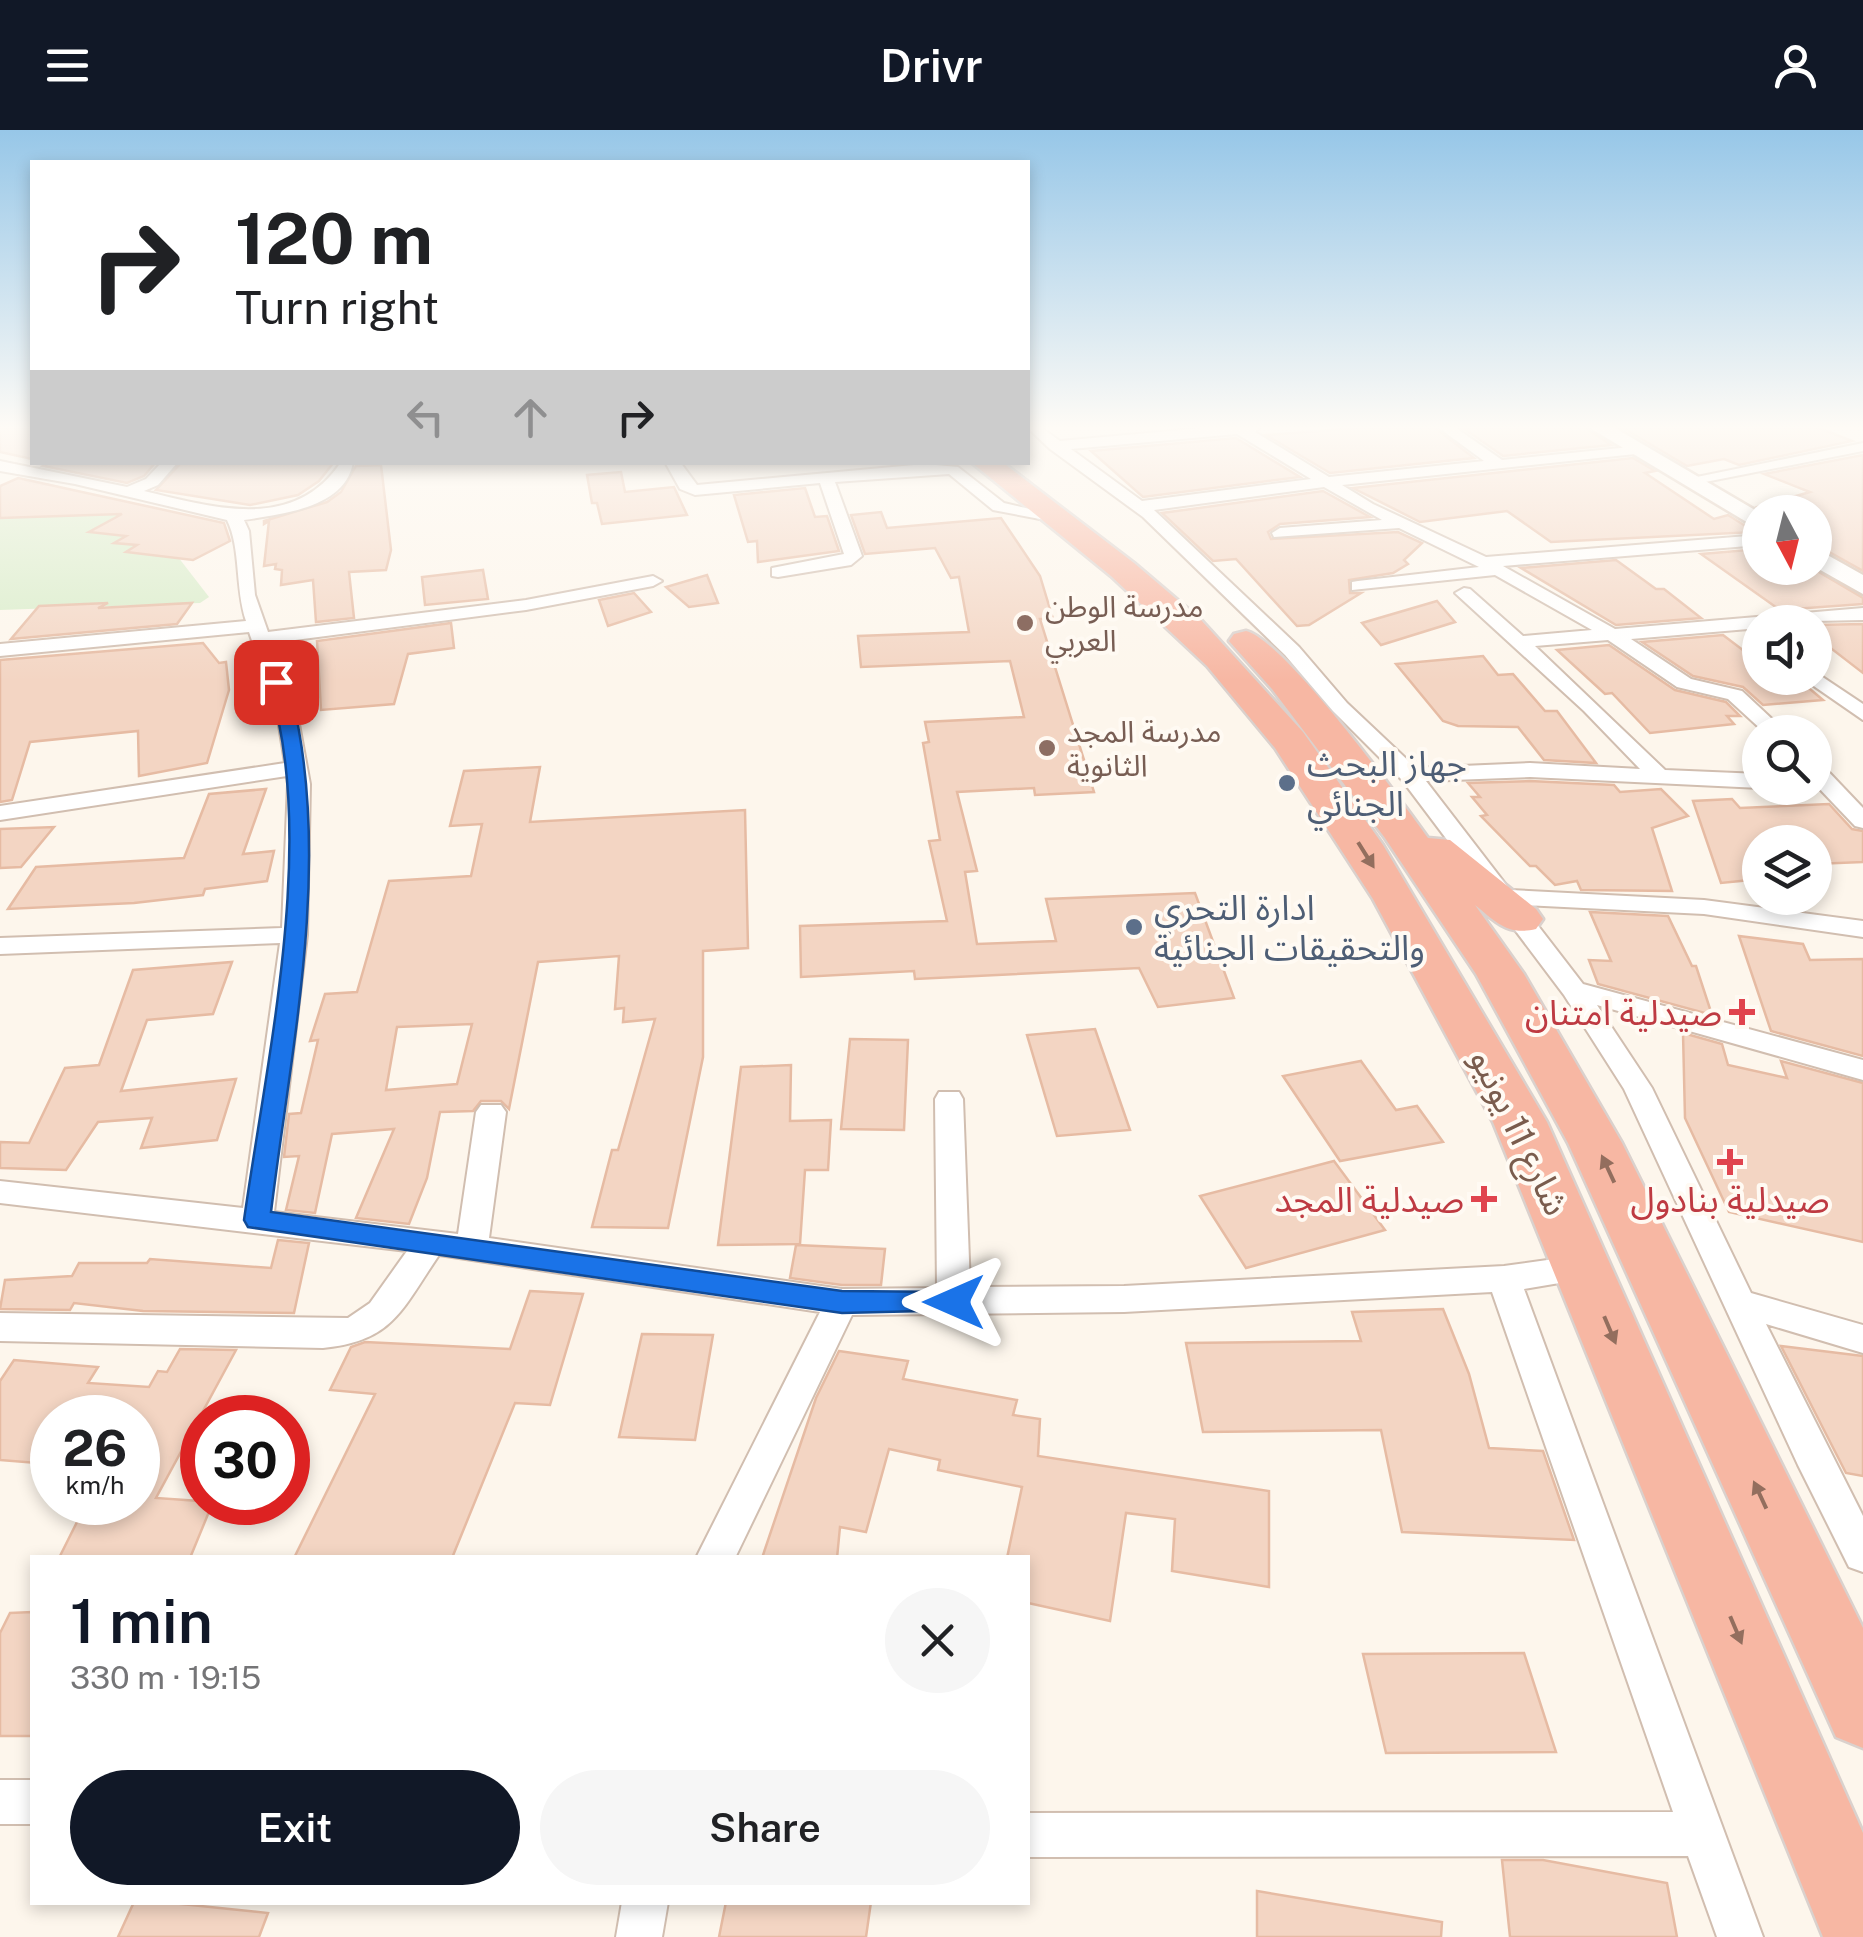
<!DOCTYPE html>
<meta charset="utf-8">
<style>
:root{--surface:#fff;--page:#f6f6f6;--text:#202124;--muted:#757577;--accent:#111827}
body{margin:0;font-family:"Public Sans","Noto Sans Arabic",sans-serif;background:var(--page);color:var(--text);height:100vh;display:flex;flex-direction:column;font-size:38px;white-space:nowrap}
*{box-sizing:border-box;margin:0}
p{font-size:32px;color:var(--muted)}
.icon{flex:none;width:55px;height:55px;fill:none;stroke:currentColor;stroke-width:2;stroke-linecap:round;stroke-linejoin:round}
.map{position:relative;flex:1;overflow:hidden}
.drawer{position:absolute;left:30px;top:1425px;width:1000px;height:350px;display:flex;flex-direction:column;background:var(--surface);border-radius:0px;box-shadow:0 5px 15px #0003}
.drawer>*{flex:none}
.guide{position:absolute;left:30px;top:30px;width:1000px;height:305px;border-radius:0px;box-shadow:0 5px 15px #0003;background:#fff;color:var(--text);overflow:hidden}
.needle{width:65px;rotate:173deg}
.tools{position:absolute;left:1742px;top:365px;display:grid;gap:20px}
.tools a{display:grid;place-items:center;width:90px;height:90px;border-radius:50%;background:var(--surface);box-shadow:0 5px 15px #0003;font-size:50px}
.speed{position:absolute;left:30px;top:1265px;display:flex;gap:20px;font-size:50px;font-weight:700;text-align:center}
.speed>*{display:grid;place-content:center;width:130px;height:130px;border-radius:50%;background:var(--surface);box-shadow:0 5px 15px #0003;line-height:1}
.speed small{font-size:25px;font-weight:400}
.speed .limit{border:15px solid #d22;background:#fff;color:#111}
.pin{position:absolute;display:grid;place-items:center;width:85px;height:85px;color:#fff;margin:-42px;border-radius:20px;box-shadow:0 5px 15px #0006}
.me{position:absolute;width:110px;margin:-55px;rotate:270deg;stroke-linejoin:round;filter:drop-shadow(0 0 8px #0008)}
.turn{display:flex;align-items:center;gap:35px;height:210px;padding:0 40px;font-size:45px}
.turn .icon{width:130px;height:130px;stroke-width:2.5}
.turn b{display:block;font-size:70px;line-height:85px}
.lanes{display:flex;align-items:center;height:95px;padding:0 40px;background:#0003;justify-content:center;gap:50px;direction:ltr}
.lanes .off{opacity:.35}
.round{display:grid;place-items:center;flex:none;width:105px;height:105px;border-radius:52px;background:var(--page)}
.summary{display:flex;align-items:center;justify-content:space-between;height:170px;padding:0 40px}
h1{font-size:60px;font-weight:600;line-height:75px;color:var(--accent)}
.cta{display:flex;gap:20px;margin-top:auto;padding:20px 40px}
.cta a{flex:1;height:115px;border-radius:60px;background:var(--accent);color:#fff;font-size:40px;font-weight:600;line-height:115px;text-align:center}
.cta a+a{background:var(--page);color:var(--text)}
header{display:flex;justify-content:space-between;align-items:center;height:130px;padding:0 40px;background:var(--accent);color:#fff;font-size:45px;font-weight:600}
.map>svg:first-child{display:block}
</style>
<header><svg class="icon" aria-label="menu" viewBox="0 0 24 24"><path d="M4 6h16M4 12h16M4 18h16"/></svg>Drivr<svg class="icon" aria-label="person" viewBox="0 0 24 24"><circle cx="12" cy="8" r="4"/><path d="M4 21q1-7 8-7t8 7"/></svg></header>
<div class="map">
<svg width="1863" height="1807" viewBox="0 0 1863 1807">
<rect width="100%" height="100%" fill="#fdf6ec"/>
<path fill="#d8ecc9" d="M 46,353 L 137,374 L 209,467 L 200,473 L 0,480 L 0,387 Z"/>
<g fill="#f3d5c3" stroke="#e6bba3" stroke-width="2.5" fill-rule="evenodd">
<path d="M 0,298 L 32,298 L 32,329 L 0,322 Z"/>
<path d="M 1357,298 L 1435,298 L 1474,328 L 1330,343 L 1266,305 Z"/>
<path d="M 1463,298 L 1586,298 L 1611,315 L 1503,326 Z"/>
<path d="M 1623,298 L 1819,298 L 1852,311 L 1739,335 L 1724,329 L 1687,336 Z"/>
<path d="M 1236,308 L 1300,347 L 1143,367 L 1091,321 Z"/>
<path d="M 1863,325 L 1863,441 L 1815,414 L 1815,382 L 1763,382 L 1757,377 L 1810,362 L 1764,344 Z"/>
<path d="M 1633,328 L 1655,341 L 1645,343 L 1714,389 L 1728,385 L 1755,402 L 1551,412 L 1507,381 L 1420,392 L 1353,358 Z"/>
<path d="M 50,332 L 156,332 L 144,346 L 127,353 L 43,336 Z"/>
<path d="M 182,332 L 334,332 L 319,351 L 298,365 L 250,375 L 156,360 Z"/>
<path d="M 381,335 L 391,420 L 386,440 L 349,442 L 354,488 L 316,492 L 313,450 L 281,455 L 282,440 L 275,439 L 276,434 L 264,436 L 269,391 L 264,394 L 264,391 L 327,372 L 341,362 L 356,336 Z"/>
<path d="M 621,342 L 625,362 L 674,357 L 687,385 L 602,394 L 597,373 L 592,373 L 587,345 Z"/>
<path d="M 18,348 L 224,393 L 230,411 L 193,430 L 126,422 L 137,415 L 114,413 L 126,406 L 89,402 L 122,384 L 0,388 L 0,356 Z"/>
<path d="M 805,358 L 815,387 L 827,386 L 839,421 L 758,432 L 757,411 L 748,412 L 734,365 Z"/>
<path d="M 1323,361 L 1370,387 L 1280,394 L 1268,402 L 1271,409 L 1398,402 L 1422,413 L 1404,430 L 1408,434 L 1393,443 L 1349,450 L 1350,463 L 1361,463 L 1309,495 L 1297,496 L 1236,429 L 1213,431 L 1162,383 Z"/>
<path d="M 881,382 L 887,398 L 1001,388 L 1040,446 L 1053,489 L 1040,489 L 1094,662 L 1035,665 L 1034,658 L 957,662 L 977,741 L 965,742 L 977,814 L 1056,811 L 1046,769 L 1195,763 L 1234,868 L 1158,877 L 1139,838 L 915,849 L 914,841 L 801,847 L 800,796 L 947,791 L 929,711 L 940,710 L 923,613 L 929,612 L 925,592 L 1024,587 L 1010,531 L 861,537 L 858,506 L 969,502 L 959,447 L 951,448 L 935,418 L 865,424 L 851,385 Z"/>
<path d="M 1760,419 L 1760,438 L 1812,438 L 1863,468 L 1863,474 L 1780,480 L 1701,424 Z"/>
<path d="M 1616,430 L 1656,459 L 1664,459 L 1701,488 L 1616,495 L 1521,438 Z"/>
<path d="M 483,440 L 488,469 L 425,475 L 422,447 Z"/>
<path d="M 707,445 L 718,473 L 689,477 L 666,457 Z"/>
<path d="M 634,463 L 651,482 L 608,496 L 599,470 Z"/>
<path d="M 1437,471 L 1455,492 L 1381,515 L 1362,493 Z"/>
<path d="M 108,473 L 98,478 L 192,473 L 177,494 L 11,509 L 39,476 Z"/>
<path d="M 451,493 L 454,518 L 408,524 L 394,574 L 321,580 L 317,511 Z"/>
<path d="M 1863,494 L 1863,543 L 1815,506 L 1815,495 Z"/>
<path d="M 1723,505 L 1760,533 L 1760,548 L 1797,548 L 1823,570 L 1763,575 L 1743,557 L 1693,546 L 1642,512 Z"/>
<path d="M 203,513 L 219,533 L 226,532 L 229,560 L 207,633 L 139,646 L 138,601 L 30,612 L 12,670 L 0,672 L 0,530 Z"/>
<path d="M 1609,515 L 1675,560 L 1726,572 L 1740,586 L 1727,586 L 1734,594 L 1650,603 L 1612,563 L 1605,564 L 1557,520 Z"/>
<path d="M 1483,526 L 1498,545 L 1513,544 L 1545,581 L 1557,581 L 1596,633 L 1544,630 L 1518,597 L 1458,596 L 1443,591 L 1396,534 Z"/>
<path d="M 540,637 L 530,692 L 745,680 L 748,818 L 703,821 L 703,927 L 668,1098 L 592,1097 L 612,1020 L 618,1020 L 655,889 L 623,892 L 624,878 L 615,879 L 619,826 L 538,832 L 509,979 L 501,971 L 481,971 L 473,981 L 440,982 L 427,1048 L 409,1094 L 356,1088 L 394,999 L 332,1004 L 315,1083 L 286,1080 L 299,1026 L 284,1027 L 289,984 L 301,983 L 318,910 L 310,911 L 325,864 L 357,862 L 389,751 L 471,746 L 482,694 L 450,696 L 464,641 ZM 472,894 L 457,954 L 386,960 L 397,897 Z"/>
<path d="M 1530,651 L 1614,655 L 1620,662 L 1661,659 L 1688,686 L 1652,698 L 1672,761 L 1581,760 L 1577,751 L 1555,755 L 1536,736 L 1530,736 L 1481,686 L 1487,685 L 1472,667 L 1480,667 L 1468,653 Z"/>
<path d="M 266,659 L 243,724 L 274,721 L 267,751 L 205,759 L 203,765 L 134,773 L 8,779 L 36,737 L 184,728 L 209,664 Z"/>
<path d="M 1732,669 L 1740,678 L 1829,674 L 1852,699 L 1863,701 L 1863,732 L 1815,734 L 1815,712 L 1760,712 L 1760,749 L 1721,753 L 1693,671 Z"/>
<path d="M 54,697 L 21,737 L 0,738 L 0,699 Z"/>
<path d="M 1590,782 L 1668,786 L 1692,836 L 1696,836 L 1712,885 L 1598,854 L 1589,830 L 1611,831 Z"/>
<path d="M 1739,806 L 1803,814 L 1810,830 L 1863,829 L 1863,926 L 1771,901 Z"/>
<path d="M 232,832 L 213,884 L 147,890 L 121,961 L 236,949 L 217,1010 L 141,1018 L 152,988 L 98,992 L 66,1040 L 0,1038 L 0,1012 L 29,1013 L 65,938 L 99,935 L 133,840 Z"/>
<path d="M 1095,899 L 1130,1000 L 1057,1006 L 1027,905 Z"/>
<path d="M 1683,903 L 1722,914 L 1728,935 L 1787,948 L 1781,931 L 1863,953 L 1863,1112 L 1729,1082 L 1685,988 Z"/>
<path d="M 850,909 L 908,910 L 904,1000 L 841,999 Z"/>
<path d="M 1361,931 L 1396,980 L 1417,976 L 1443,1012 L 1340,1031 L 1283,946 Z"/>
<path d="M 791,935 L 790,991 L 831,990 L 828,1040 L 805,1040 L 800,1114 L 718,1115 L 741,937 Z"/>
<path d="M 1334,1031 L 1385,1100 L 1246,1138 L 1200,1066 Z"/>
<path d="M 278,1110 L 309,1113 L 294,1183 L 143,1181 L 74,1173 L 70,1180 L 0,1179 L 5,1150 L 72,1146 L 79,1133 L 147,1133 L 150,1129 L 271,1138 Z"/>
<path d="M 796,1115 L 885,1119 L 881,1155 L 842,1155 L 790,1148 Z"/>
<path d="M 530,1161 L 583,1164 L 550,1275 L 515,1273 L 452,1428 L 294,1428 L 375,1264 L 330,1260 L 351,1217 L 365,1212 L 510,1219 Z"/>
<path d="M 1443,1179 L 1469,1244 L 1489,1318 L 1543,1321 L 1574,1410 L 1402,1402 L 1381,1300 L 1203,1302 L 1186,1213 L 1361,1211 L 1352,1182 Z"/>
<path d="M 642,1204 L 713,1205 L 695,1310 L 619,1307 Z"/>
<path d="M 1781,1216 L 1863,1226 L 1863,1346 L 1846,1343 Z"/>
<path d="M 180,1219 L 236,1220 L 156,1368 L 213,1372 L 190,1428 L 59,1428 L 87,1372 L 138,1372 L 138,1288 L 52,1288 L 52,1308 L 37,1333 L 0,1330 L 0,1251 L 14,1230 L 98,1237 L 88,1253 L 149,1257 L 158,1241 L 167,1242 Z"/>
<path d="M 839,1221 L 908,1231 L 903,1249 L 1017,1270 L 1013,1285 L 1040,1289 L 1038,1326 L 1269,1361 L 1269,1457 L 1172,1441 L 1175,1389 L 1126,1383 L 1110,1491 L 1028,1473 L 1028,1428 L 1007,1428 L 1022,1357 L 938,1340 L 940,1330 L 889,1319 L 866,1402 L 840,1397 L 837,1428 L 762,1428 L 816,1268 Z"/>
<path d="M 32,1482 L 32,1606 L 0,1606 L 0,1503 L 10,1483 Z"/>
<path d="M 1524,1523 L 1556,1622 L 1386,1623 L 1363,1524 Z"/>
<path d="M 1502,1730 L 1543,1730 L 1667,1753 L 1677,1807 L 1510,1807 Z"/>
<path d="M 1257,1761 L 1442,1792 L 1441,1807 L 1257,1807 Z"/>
<path d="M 134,1772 L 162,1772 L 268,1783 L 259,1807 L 118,1807 Z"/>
<path d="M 726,1772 L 871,1772 L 866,1807 L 719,1807 Z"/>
</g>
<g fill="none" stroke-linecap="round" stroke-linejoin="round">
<g stroke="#d1beb0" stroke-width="4">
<g id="street">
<path d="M 1028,298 L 1042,298 L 1060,311 L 1203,298 L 1259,298 L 1255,302 L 1329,347 L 1484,331 L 1439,298 L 1456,298 L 1502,330 L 1640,316 L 1647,320 L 1645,323 L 1342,355 L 1373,374 L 1486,427 L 1760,405 L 1760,415 L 1503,436 L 1615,499 L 1863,478 L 1863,490 L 1760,492 L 1760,498 L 1631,509 L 1691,549 L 1742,561 L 1786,602 L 1764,602 L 1728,569 L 1677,557 L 1608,510 L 1535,516 L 1665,640 L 1760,644 L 1760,658 L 1530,647 L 1426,651 L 1510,760 L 1704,770 L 1863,791 L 1863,807 L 1704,784 L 1522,775 L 1583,854 L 1863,930 L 1863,950 L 1597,875 L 1652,958 L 1751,1163 L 1863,1195 L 1863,1223 L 1766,1194 L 1863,1386 L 1863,1442 L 1849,1437 L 1798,1335 L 1624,959 L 1564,865 L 1402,650 L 1333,581 L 1285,525 L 1143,387 L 1050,319 ZM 1237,304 L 1311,349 L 1142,371 L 1071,319 ZM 1324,357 L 1382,390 L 1280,398 L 1272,403 L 1274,407 L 1399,398 L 1479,437 L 1358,451 L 1352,452 L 1352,460 L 1495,445 L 1592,500 L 1523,506 L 1470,459 L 1464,458 L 1455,463 L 1584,581 L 1640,639 L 1530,633 L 1416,638 L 1347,573 L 1299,517 L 1154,380 Z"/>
<path d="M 1863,313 L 1863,321 L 1690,355 L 1682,350 Z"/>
<path d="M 0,331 L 127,357 L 146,349 L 162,332 L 178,332 L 158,355 L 144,361 C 212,377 294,403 341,332 L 353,332 C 346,378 281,384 244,390 L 249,401 L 255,465 L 268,502 L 526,470 L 653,446 L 662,451 L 653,456 L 526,480 L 272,513 L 297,583 L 310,654 L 307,805 L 274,1082 L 458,1104 L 476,982 L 481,975 L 501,975 L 506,982 L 489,1108 L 842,1159 L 937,1158 L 935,969 L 939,962 L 959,962 L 963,969 L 970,1157 L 1124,1156 L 1504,1136 L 1583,1125 L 1595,1129 L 1599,1138 L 1595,1147 L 1524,1159 L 1763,1807 L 1717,1807 L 1688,1726 L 1028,1727 L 1028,1683 L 1673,1682 L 1492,1162 L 1124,1182 L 852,1185 L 735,1428 L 696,1428 L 820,1182 L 439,1125 C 402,1179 394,1211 323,1218 L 0,1211 L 0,1183 L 348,1188 L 370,1173 L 407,1121 L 0,1073 L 0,1051 L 243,1078 L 280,813 L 0,824 L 0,808 L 282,798 L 288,654 L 287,646 L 0,690 L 0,676 L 285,633 L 277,583 L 249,502 L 0,526 L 0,514 L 246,491 C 235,459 241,418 227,390 L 75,354 L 0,341 Z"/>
<path d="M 665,332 L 680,332 L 697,355 L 925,334 L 958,337 L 1004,373 L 1064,387 L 1056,392 L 993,380 L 949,344 L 835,352 L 862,426 L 851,435 L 778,447 L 772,446 L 772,438 L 844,424 L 820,353 L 695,365 L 680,359 Z"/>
<path d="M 1815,542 L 1863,574 L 1863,590 L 1808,552 L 1805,548 L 1815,548 Z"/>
<path d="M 1815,634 L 1823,636 L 1863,678 L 1863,698 L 1855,696 L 1815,654 Z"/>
<rect x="0" y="1650" width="32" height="44"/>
<path d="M 622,1772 L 668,1772 L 662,1807 L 616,1807 Z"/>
</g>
</g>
<g stroke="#d6c0b0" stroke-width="5">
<g id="secondary">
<path d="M 1590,298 L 1615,298 L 1760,383 L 1760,400 Z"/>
<path d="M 1815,418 L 1863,445 L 1863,464 L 1815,437 Z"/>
</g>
</g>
<g stroke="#dad1cd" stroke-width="5">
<g id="highway">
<path d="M 971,332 L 1002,332 L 1134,433 L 1201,490 L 1303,602 L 1383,715 L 1547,992 L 1863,1703 L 1863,1807 L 1823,1807 L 1493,992 L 1373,769 L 1275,618 L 1207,536 L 1111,446 Z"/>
<path d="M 1246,501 C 1284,510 1400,669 1428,708 L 1450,710 L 1536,779 L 1543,789 L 1536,799 C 1508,806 1496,792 1475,775 L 1524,844 L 1622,1013 L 1863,1498 L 1863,1618 L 1836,1607 L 1568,1013 L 1476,844 L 1385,708 L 1272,559 L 1229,511 L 1234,504 Z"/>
</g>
</g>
<use href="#street" fill="#fff" fill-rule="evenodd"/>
<use href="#secondary" fill="#fff" fill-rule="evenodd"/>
<use href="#highway" fill="#f7b7a3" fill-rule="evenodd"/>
</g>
<defs><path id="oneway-solid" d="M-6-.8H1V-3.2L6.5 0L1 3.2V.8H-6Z" transform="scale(2.5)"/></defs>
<g fill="#936e5e">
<use href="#oneway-solid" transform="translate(1366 725) rotate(58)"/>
<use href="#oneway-solid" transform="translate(1608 1039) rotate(-115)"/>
<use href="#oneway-solid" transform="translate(1610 1200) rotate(67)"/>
<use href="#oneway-solid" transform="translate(1760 1365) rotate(-115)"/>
<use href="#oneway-solid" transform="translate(1736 1500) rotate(67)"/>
</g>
<linearGradient id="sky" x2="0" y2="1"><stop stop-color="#97c7e8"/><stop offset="0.54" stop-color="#fefbf6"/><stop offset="1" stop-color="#fefbf6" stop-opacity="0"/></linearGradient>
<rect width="1863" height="551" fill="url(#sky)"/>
<path fill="#1a73e8" stroke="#114b97" stroke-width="2.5" d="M 276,547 C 292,554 296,585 299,601 C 327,758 290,926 271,1082 L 842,1161 L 954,1162 L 964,1165 L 968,1172 L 964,1180 L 842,1183 L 248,1097 L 244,1090 C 266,932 319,704 268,552 Z"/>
<g fill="#8d6e63" stroke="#fffaf3" stroke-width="4">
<circle cx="1025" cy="493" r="10"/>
<circle cx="1047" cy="618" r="10"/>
</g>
<g fill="#5c6f8a" stroke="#fffaf3" stroke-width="4">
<circle cx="1287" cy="653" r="10"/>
<circle cx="1134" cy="797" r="10"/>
</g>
<g fill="#e0444e" stroke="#fffaf3" stroke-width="4">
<path d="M1737 867h10v10h10v10h-10v10h-10v-10h-10v-10h10z"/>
<path d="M1725 1017h10v10h10v10h-10v10h-10v-10h-10v-10h10z"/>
<path d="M1479 1054h10v10h10v10h-10v10h-10v-10h-10v-10h10z"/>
</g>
<g text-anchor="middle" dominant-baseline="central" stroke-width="8" stroke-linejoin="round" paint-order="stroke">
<g font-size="30" fill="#785e54" stroke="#fffaf3" text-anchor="start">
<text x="1045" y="476">مدرسة الوطن<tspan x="1045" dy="34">العربي</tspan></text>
<text x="1067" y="601">مدرسة المجد<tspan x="1067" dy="34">الثانوية</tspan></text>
</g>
<g font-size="35" fill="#4e5e75" stroke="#fffaf3" text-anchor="start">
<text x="1307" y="633">جهاز البحث<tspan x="1307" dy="40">الجنائي</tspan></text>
<text x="1154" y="777">ادارة التحري<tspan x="1154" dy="40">والتحقيقات الجنائية</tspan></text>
</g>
<g font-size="35" fill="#be3a42" stroke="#fffaf3" text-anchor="end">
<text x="1722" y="882">صيدلية امتنان</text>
<text x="1464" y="1069">صيدلية المجد</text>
<text x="1730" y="1069" text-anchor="middle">صيدلية بنادول</text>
</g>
<g font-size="35" fill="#7a5c4d" stroke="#fffaf3">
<text transform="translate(1520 1002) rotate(64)">شارع 11 يونيو</text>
</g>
</g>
</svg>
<div class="tools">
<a><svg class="needle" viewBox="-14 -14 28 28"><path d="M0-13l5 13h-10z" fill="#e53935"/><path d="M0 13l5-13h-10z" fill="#757577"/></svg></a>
<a><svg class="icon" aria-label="sound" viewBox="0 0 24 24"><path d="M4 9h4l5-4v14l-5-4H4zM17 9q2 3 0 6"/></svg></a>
<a><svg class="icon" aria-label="search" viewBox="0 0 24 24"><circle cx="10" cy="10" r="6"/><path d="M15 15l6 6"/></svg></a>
<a><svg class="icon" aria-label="layers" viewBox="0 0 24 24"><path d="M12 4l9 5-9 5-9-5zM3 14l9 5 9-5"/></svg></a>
</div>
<div class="speed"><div>26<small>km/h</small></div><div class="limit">30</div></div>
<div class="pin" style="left:276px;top:552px;background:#d93025"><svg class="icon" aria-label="arrive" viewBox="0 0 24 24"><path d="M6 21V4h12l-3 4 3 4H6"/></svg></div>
<svg class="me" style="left:954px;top:1172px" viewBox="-20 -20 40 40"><path d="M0-17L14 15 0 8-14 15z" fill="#1a73e8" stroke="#fff" stroke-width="4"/></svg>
<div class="guide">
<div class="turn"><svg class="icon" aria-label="right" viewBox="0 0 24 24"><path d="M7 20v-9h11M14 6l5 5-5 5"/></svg><div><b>120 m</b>Turn right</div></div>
<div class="lanes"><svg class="icon off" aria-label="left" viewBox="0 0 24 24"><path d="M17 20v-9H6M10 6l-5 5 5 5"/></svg><svg class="icon off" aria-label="ahead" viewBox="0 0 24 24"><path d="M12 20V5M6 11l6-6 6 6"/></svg><svg class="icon" aria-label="right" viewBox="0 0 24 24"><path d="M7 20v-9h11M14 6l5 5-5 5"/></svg></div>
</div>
<section class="drawer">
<div class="summary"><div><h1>1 min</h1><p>330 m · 19:15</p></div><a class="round"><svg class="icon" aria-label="close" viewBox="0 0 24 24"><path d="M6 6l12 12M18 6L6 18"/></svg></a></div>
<div class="cta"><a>Exit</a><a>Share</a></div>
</section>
</div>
